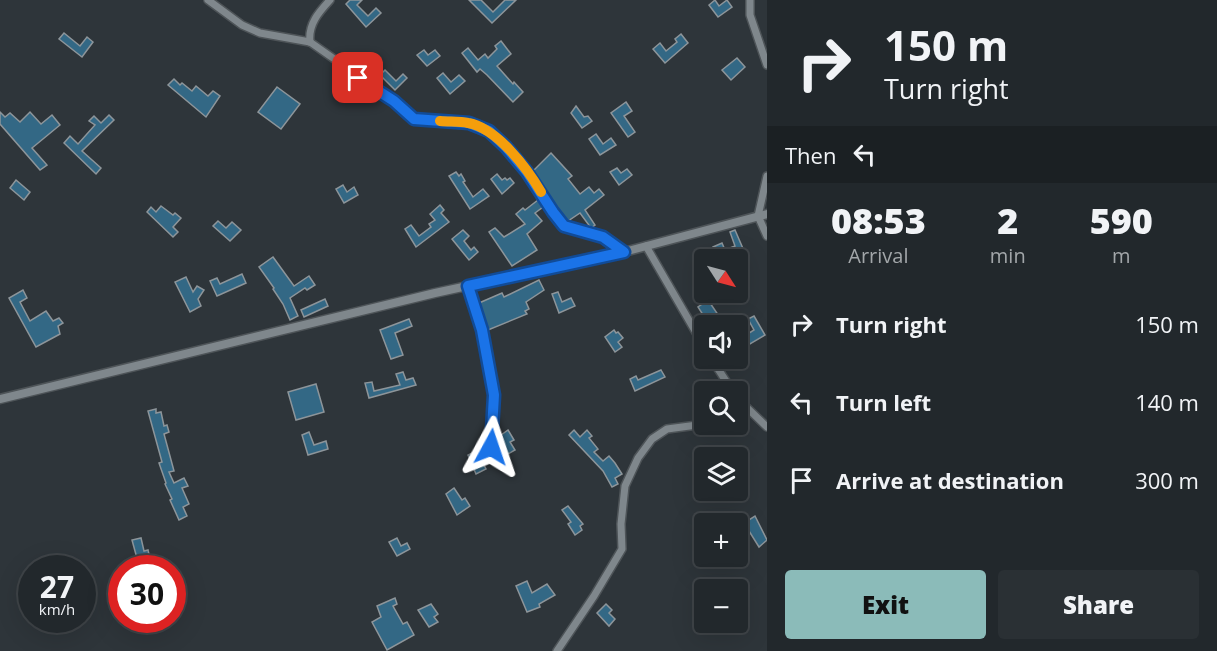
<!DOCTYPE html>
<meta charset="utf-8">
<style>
:root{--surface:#22282c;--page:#2a3034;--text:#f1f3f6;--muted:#a2a6a9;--line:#3f4448;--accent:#8bbbb9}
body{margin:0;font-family:"Open Sans",sans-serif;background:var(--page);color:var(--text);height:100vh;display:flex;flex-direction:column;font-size:22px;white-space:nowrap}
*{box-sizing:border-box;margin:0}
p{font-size:20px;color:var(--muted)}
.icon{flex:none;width:33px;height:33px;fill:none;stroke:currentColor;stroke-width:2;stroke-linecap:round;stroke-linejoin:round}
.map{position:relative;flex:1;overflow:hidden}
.details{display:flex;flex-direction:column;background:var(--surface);width:450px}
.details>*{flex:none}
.guide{background:#22282c;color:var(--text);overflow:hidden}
.needle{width:39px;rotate:126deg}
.buttons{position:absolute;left:694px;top:249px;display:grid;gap:12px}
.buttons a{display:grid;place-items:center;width:54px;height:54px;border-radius:6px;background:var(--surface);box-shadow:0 6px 24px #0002,0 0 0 2px var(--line);font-size:30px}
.speed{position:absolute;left:18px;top:555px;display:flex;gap:12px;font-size:30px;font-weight:700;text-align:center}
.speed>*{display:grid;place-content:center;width:78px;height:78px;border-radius:50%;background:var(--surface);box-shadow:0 6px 24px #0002,0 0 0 2px var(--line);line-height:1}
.speed small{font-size:15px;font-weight:400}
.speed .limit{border:9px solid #d22;background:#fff;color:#111}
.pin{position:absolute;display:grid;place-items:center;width:51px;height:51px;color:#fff;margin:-26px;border-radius:12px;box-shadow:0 3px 9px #0006}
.me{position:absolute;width:66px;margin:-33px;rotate:5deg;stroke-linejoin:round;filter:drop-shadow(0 0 4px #0008)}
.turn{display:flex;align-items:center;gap:21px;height:126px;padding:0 18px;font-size:27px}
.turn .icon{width:78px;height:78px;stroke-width:2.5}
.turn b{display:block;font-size:42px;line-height:51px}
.then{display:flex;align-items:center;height:57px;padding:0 18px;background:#0003;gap:12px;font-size:22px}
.eta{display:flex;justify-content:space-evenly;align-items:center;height:102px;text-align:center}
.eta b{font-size:36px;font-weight:800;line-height:42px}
.cta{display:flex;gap:12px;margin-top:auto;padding:12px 18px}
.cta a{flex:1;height:69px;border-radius:6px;background:var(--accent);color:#111;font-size:24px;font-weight:800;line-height:69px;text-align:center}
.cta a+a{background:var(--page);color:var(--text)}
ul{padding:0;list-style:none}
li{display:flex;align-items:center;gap:18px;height:78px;padding:0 18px}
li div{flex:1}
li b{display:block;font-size:22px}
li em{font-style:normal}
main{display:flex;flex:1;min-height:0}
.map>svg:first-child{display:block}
</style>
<main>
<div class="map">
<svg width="767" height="651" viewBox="0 0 767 651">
<rect width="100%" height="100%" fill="#2e353a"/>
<g fill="#336885" stroke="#8d959a" stroke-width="1.5">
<path d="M 350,0 L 362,0 L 357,5 L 368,16 L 376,8 L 381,13 L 366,27 L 346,4 Z"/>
<path d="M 469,0 L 481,0 L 493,12 L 505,0 L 516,0 L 492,23 Z"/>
<path d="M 715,0 L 719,6 L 727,0 L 732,7 L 718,17 L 709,5 Z"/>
<path d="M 64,33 L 80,46 L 87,37 L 93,42 L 82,57 L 59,39 Z"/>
<path d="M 681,34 L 688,43 L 665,63 L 653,49 L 660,43 L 666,51 L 677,42 L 675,39 Z"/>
<path d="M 501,41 L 511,54 L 497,66 L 513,84 L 514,82 L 523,92 L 513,102 L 487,75 L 480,69 L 477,72 L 462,53 L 468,48 L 478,60 L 485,54 L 488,58 L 497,49 L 495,46 Z"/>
<path d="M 424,50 L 428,55 L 435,50 L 440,56 L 427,66 L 417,55 Z"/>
<path d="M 737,58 L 745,67 L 731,80 L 722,70 Z"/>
<path d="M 385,70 L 396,81 L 403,74 L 407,78 L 395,90 L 380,75 Z"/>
<path d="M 443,73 L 451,82 L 459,75 L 465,81 L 450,94 L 437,78 Z"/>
<path d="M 174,79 L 180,85 L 182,83 L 192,91 L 196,86 L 208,96 L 213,91 L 220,96 L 206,117 L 168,85 Z"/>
<path d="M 277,87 L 300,104 L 281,129 L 258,112 Z"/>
<path d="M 626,102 L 632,111 L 624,116 L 635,132 L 628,137 L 611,113 Z"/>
<path d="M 576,106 L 584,117 L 588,116 L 592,121 L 582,128 L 571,113 Z"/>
<path d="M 0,112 L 5,117 L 10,113 L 20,122 L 30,112 L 41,124 L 52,115 L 60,125 L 32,148 L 47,165 L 40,170 L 0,124 Z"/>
<path d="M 109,115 L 114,120 L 82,151 L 101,168 L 96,174 L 64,143 L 70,136 L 78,144 L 95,125 L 89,121 L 94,116 L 101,123 Z"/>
<path d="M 596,134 L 603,144 L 611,138 L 616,145 L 600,155 L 589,139 Z"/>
<path d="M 551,153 L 572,176 L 568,179 L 580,194 L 589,187 L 594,193 L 599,189 L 604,195 L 585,210 L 595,225 L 591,228 L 580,213 L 568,221 L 558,209 L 533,171 Z"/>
<path d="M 617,168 L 621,173 L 627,169 L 632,175 L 619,185 L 610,172 Z"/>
<path d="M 456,172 L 459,176 L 461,174 L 465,181 L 463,182 L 473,197 L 483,189 L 489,196 L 470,209 L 449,176 Z"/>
<path d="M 497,174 L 502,180 L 505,178 L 507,180 L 510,178 L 514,183 L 502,194 L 491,179 Z"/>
<path d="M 16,180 L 30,192 L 24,200 L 10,188 Z"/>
<path d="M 343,185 L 347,192 L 354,187 L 358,195 L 344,203 L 336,189 Z"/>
<path d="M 538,200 L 543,207 L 535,213 L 542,221 L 527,234 L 537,250 L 512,266 L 489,232 L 495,228 L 504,237 L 525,224 L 516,214 L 523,208 L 525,210 Z"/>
<path d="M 440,205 L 444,210 L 441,213 L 449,222 L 416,247 L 405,229 L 411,225 L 419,236 L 431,227 L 429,224 L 435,220 L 430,214 Z"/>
<path d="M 161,206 L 173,215 L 175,213 L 181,218 L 173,227 L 178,232 L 173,237 L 147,212 L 151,207 L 156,212 Z"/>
<path d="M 218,221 L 226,228 L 232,222 L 241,230 L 230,241 L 213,226 Z"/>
<path d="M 463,230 L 469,236 L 464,241 L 471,250 L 474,247 L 478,252 L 469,260 L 452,239 Z"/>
<path d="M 735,230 L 744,251 L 725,260 L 718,260 L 713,247 L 722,243 L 725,250 L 735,246 L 730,232 Z"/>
<path d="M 273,257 L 294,286 L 309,276 L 315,285 L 307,290 L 305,288 L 290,298 L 298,316 L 290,320 L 283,304 L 273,289 L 274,288 L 259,267 Z"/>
<path d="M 242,274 L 246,283 L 217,296 L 210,281 L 217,278 L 220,284 Z"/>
<path d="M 186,277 L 193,292 L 197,286 L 204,290 L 198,299 L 201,306 L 190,312 L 175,282 Z"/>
<path d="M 539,280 L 544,290 L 526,302 L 529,309 L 525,311 L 527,314 L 488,330 L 479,303 L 502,293 L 504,297 Z"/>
<path d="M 23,290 L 27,298 L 20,302 L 30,321 L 46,311 L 53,321 L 59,318 L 63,323 L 58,326 L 60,334 L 36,347 L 9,298 Z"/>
<path d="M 558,292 L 562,302 L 571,298 L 575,306 L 559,313 L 552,294 Z"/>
<path d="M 325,299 L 328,306 L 304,317 L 301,310 Z"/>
<path d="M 708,300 L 723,322 L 718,326 L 710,326 L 698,307 Z"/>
<path d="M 754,316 L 765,335 L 738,351 L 738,329 L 743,337 L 754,330 L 748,319 Z"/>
<path d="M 409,319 L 412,326 L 395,333 L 403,355 L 391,359 L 380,330 Z"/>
<path d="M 614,330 L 616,333 L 618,332 L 623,338 L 618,342 L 622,347 L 615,352 L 605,337 Z"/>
<path d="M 661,370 L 665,377 L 635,391 L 630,379 L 636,376 L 638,380 Z"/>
<path d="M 403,372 L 406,380 L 413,378 L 416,385 L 369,398 L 365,383 L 372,382 L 374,391 L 400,385 L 396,374 Z"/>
<path d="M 316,384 L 324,412 L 296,420 L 288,392 Z"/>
<path d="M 156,409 L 156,413 L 161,412 L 164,426 L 167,425 L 169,432 L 164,434 L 174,471 L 169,472 L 174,483 L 184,478 L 188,486 L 182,488 L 189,504 L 183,507 L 187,516 L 179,520 L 170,500 L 172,499 L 165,484 L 166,483 L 159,463 L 162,462 L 148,411 Z"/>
<path d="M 508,430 L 514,440 L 510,442 L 515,450 L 508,454 L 497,438 Z"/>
<path d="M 574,430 L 580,437 L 587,430 L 592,436 L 589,438 L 598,449 L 594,452 L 603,461 L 609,456 L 615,463 L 622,474 L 615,478 L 618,484 L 612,487 L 603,471 L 569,435 Z"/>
<path d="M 309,432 L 314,445 L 326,441 L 328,449 L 308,455 L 302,435 Z"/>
<path d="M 476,451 L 481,464 L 483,463 L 486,469 L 476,474 L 468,455 Z"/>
<path d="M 454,488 L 462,500 L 465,498 L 470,506 L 457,515 L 446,494 Z"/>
<path d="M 568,506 L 583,524 L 580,526 L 582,530 L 575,535 L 568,524 L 571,522 L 562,510 Z"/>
<path d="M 755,516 L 767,540 L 759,547 L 744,523 Z"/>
<path d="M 141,538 L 144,551 L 148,550 L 150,559 L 138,562 L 132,540 Z"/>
<path d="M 397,538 L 401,546 L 407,543 L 410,549 L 397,556 L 389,542 Z"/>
<path d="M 527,581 L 532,593 L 547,584 L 555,595 L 539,604 L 540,607 L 527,612 L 516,586 Z"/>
<path d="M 395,598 L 397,604 L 393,606 L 403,624 L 407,622 L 414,635 L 387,650 L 372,622 L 381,617 L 377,606 Z"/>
<path d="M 431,604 L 438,614 L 434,617 L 438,622 L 429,627 L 418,610 Z"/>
<path d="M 606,604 L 612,610 L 609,613 L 615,619 L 609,626 L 597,613 Z"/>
</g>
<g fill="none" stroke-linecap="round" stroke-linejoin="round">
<g stroke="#4e5458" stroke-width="10">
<g id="minor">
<path d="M 208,0 L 242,25 L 260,33 L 310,42 L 394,101 L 414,119 L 469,123 L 489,131 L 506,147 L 527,172 L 553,212 L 565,226 L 603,237 L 624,252"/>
<path d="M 750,0 L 750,15 L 767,65"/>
<path d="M 310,42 C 308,24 319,12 330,0"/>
<path d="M 767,176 L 758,216 L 767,236"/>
<path d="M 646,246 L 705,348"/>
<path d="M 468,287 L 482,330 L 494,395 L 491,447"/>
<path d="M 711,358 L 733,392"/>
<path d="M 738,399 L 767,427"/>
<path d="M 557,651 L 594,596 L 622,549 L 621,524 L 625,486 L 638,458 L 652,439 L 667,429 L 705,424"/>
</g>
</g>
<g stroke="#4e5458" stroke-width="11">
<path id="tertiary" d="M 0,399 L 435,293 L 624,252 L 767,214"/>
</g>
<use href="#minor" stroke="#7f878c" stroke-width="7"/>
<use href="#tertiary" stroke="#7f878c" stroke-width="8"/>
</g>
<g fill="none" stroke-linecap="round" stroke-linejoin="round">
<g stroke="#114b97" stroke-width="15">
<path id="route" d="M 358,78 L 394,101 L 414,119 L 469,123 L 489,131 L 506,147 L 527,172 L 553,212 L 564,226 L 603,237 L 624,252 L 468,286 L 482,330 L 494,395 L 491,447"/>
</g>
<use href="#route" stroke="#1a73e8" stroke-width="10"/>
<path stroke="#f59e0b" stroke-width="10" d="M 440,121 C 449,122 459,121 468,123 C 497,128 527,168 541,192"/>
</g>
</svg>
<div class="buttons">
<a><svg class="needle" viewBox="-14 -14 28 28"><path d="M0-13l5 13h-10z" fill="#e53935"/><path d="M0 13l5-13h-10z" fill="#a2a6a9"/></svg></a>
<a><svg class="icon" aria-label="sound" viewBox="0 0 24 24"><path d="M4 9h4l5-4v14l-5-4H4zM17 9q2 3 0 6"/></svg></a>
<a><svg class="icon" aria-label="search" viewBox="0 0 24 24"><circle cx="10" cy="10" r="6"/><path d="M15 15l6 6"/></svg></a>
<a><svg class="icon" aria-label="layers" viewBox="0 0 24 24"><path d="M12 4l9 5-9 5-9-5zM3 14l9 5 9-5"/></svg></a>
<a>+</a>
<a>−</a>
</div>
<div class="speed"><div>27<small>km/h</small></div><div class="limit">30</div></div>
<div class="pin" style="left:358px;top:78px;background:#d93025"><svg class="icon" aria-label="arrive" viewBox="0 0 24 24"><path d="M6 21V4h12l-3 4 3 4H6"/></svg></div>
<svg class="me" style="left:491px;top:447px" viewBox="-20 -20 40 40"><path d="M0-17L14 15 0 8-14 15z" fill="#1a73e8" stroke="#fff" stroke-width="4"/></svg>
</div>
<section class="details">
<div class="guide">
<div class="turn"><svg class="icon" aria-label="right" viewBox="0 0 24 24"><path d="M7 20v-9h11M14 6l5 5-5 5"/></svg><div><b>150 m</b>Turn right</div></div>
<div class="then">Then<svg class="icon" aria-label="left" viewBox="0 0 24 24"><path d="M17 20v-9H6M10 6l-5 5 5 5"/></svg></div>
</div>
<div class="eta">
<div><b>08:53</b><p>Arrival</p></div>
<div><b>2</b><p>min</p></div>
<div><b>590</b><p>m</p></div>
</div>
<ul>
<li><svg class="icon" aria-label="right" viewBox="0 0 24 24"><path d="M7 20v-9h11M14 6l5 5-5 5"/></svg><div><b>Turn right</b></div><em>150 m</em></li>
<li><svg class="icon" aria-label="left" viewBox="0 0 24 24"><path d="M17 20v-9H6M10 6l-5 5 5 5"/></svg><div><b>Turn left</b></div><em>140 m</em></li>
<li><svg class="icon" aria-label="arrive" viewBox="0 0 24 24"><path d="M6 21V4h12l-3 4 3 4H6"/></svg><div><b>Arrive at destination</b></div><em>300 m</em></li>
</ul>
<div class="cta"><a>Exit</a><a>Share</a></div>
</section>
</main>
